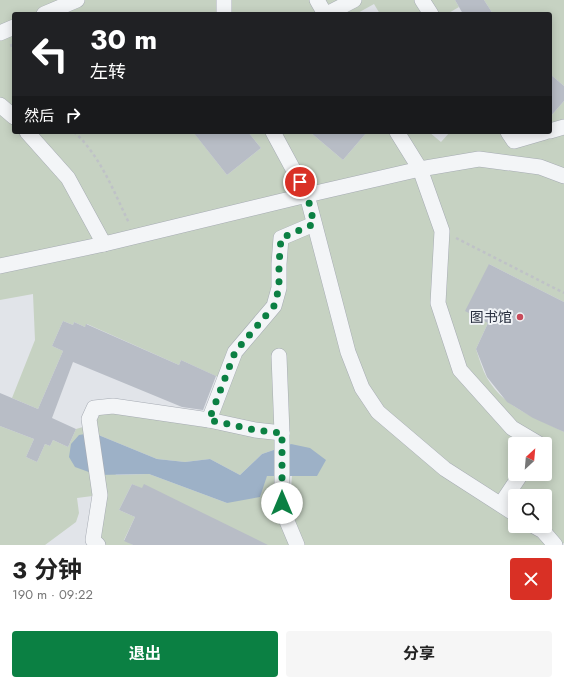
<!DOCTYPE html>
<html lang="zh">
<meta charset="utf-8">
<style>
:root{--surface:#fff;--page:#f6f6f6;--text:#222;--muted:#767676;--accent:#0b8043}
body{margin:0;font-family:Jost,"Noto Sans SC",sans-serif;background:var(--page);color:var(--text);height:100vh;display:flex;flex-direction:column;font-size:15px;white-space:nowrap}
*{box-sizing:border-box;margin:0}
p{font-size:13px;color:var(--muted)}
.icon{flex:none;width:22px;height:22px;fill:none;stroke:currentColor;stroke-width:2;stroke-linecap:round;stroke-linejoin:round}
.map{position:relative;height:545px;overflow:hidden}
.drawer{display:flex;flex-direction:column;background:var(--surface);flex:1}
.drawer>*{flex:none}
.banner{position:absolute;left:12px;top:12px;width:540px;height:122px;border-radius:4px;box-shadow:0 2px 10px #0003;background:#202124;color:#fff;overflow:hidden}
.needle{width:26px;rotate:26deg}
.controls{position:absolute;left:508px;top:437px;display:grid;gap:8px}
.controls a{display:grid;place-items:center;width:44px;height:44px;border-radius:4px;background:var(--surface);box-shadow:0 2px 10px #0003;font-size:20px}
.pin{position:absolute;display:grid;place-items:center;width:34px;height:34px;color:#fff;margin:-17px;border:2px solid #fff;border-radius:50%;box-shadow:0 1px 4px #0007}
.me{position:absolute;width:44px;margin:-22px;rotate:0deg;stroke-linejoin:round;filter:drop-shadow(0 0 3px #0008)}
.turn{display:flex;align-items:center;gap:14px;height:84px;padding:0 12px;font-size:18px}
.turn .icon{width:52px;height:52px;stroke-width:2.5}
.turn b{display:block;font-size:28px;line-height:34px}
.then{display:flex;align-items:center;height:38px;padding:0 12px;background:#0003;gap:8px;font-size:15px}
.round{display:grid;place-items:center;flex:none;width:42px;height:42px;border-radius:4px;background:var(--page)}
.overview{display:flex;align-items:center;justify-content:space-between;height:68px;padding:0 12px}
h1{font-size:24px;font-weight:700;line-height:30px}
.cta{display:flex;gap:8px;margin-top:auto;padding:8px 12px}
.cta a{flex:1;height:46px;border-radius:4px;background:var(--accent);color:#fff;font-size:16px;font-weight:700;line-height:46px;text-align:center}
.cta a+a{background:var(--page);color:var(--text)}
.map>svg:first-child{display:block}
</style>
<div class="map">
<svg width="564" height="545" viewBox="0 0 564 545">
<rect width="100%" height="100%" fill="#e1e4e9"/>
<g fill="#c6d2c2" fill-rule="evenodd">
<path d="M 0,0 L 455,0 L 459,7 L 447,14 L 380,14 L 374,4 L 356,14 L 14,14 L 14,132 L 195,132 L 194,133 L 227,175 L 261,148 L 248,132 L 310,132 L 343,160 L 367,132 L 429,132 L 441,142 L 450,132 L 550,132 L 550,117 L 564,101 L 564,302 L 489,264 L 488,323 L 476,349 C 479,358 482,369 487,378 C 506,409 533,416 564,432 L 564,543 L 560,545 L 304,545 L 298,538 L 290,503 L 292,476 L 317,476 L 291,444 L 262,454 L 240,475 L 210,459 L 185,462 L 157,459 L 96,434 L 116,475 L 149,474 L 227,503 L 267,476 L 282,476 L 297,545 L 265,545 L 132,484 L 119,510 L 135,517 L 124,540 L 133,545 L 98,545 L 100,495 L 77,498 L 79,513 L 76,522 L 45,545 L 0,545 L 0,426 L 34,439 L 26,457 L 37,462 L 45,444 L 50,446 L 53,440 L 68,447 L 76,429 L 90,425 L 94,408 L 209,420 L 220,378 L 181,360 L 179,365 L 87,324 L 85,327 L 74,322 L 73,325 L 63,321 L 52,346 L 63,351 L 38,409 L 12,398 L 35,340 L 33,294 L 0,300 ZM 515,444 L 545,444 L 545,474 L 515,474 ZM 515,496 L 545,496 L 545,526 L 515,526 Z"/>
<path d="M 484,0 L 564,0 L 564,86 L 550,74 L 550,14 L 493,14 Z"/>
</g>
<path fill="#9db1c7" d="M 91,433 L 96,434 L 157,459 L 185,462 L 210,459 L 240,475 L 262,454 L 291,444 L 310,448 L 326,460 L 317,476 L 267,476 L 260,497 L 227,503 L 149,474 L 97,475 L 75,467 L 69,457 L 71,444 L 79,435 Z"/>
<g fill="#b8bdc6">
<path d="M 455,0 L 484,0 L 493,14 L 463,14 Z"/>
<path d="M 550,74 L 564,86 L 564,101 L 550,117 Z"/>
<path d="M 193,132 L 248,132 L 261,148 L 227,175 Z"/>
<path d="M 310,132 L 367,132 L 343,160 Z"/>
<path d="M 489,264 L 564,302 L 564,432 L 533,418 L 507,402 L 487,377 L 476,349 L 488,323 L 465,311 Z"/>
<path d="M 63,321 L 73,325 L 74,322 L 85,327 L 86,324 L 179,365 L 181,360 L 216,376 L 203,410 L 182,407 L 73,362 L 52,418 L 76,429 L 68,447 L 53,440 L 50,446 L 45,444 L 37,462 L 26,457 L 34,439 L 0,426 L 0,393 L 38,409 L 63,351 L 52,346 Z"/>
<path d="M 132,484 L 142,488 L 144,484 L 268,545 L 133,545 L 124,541 L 135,517 L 119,510 Z"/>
</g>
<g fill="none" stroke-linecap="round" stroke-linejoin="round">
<g stroke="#a6abb3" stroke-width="16">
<g id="street">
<path d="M 224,0 L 224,14"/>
<path d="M 317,0 L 325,14"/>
<path d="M 422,0 L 431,14"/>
<path d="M 44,14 L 77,0"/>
<path d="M 327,14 L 354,0"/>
<path d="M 0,33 L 14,27"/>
<path d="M 0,105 L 14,117"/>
<path d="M 550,131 L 564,127"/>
<path d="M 27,132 L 68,178 L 104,244"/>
<path d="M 273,132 L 307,195 L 348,352 L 362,388 L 378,412 L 445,469 L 515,514"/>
<path d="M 397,132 L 420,169 L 442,231 L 438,303 L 460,370 L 512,428 L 539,444"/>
<path d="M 508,132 L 514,141 L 545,132"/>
<path d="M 0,266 L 104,244 L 307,195 L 420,169 L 479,159 L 540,167 L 564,176"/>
<path d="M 279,356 L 282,433 L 282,503 L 284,514 L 297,545"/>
<path d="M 209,420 L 255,430 L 282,433"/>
<path d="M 501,504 L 521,474"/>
<path d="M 534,526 L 543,531 L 555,545"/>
<path d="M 98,545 L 93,540 L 100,495 L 89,419 L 94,408 L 113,406 L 209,420 L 235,352 L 274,306 L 279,288 L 279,264 L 281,238 L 314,224"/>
</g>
</g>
<g stroke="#bfc2c7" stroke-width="2.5" stroke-dasharray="3 3" stroke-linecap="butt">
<path d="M 11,44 L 14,54"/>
<path d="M 74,132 C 100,155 114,192 129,223"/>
<path d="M 456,238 L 564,293"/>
</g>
<use href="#street" stroke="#f3f5f7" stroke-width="15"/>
</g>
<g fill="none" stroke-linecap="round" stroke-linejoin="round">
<path stroke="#0b8043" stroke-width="7" stroke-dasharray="0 12.6" d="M 282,503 L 282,433 L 255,430 L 209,420 L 235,352 L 274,306 L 279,288 L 279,264 L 281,238 L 314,224 L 307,194 L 300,182"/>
</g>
<circle fill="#c84b5b" stroke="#f0f3f6" stroke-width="1.5" cx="520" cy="317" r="4"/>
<g text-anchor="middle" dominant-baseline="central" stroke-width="4" stroke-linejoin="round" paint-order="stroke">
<g font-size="14" fill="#2a3140" stroke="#f0f3f6" text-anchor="end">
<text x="512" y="317">图书馆</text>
</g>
</g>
</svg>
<div class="controls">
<a><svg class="needle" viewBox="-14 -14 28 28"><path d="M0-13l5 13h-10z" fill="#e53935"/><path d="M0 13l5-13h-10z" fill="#767676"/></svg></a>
<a><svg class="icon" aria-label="search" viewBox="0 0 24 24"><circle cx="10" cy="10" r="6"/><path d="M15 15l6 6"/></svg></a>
</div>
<div class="pin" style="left:300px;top:182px;background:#d93025"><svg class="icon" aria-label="arrive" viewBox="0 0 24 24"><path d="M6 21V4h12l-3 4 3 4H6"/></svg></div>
<svg class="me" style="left:282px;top:503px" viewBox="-20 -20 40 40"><circle r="19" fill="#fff"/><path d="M0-13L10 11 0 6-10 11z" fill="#0b8043"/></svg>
<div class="banner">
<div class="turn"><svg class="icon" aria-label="left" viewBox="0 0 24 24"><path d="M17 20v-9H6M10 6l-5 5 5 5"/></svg><div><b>30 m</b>左转</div></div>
<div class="then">然后<svg class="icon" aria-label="right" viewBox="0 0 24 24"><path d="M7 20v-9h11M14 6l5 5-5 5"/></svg></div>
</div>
</div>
<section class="drawer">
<div class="overview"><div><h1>3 分钟</h1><p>190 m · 09:22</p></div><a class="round" style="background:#d93025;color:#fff"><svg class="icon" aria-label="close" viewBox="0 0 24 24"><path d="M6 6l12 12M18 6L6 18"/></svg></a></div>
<div class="cta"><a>退出</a><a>分享</a></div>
</section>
